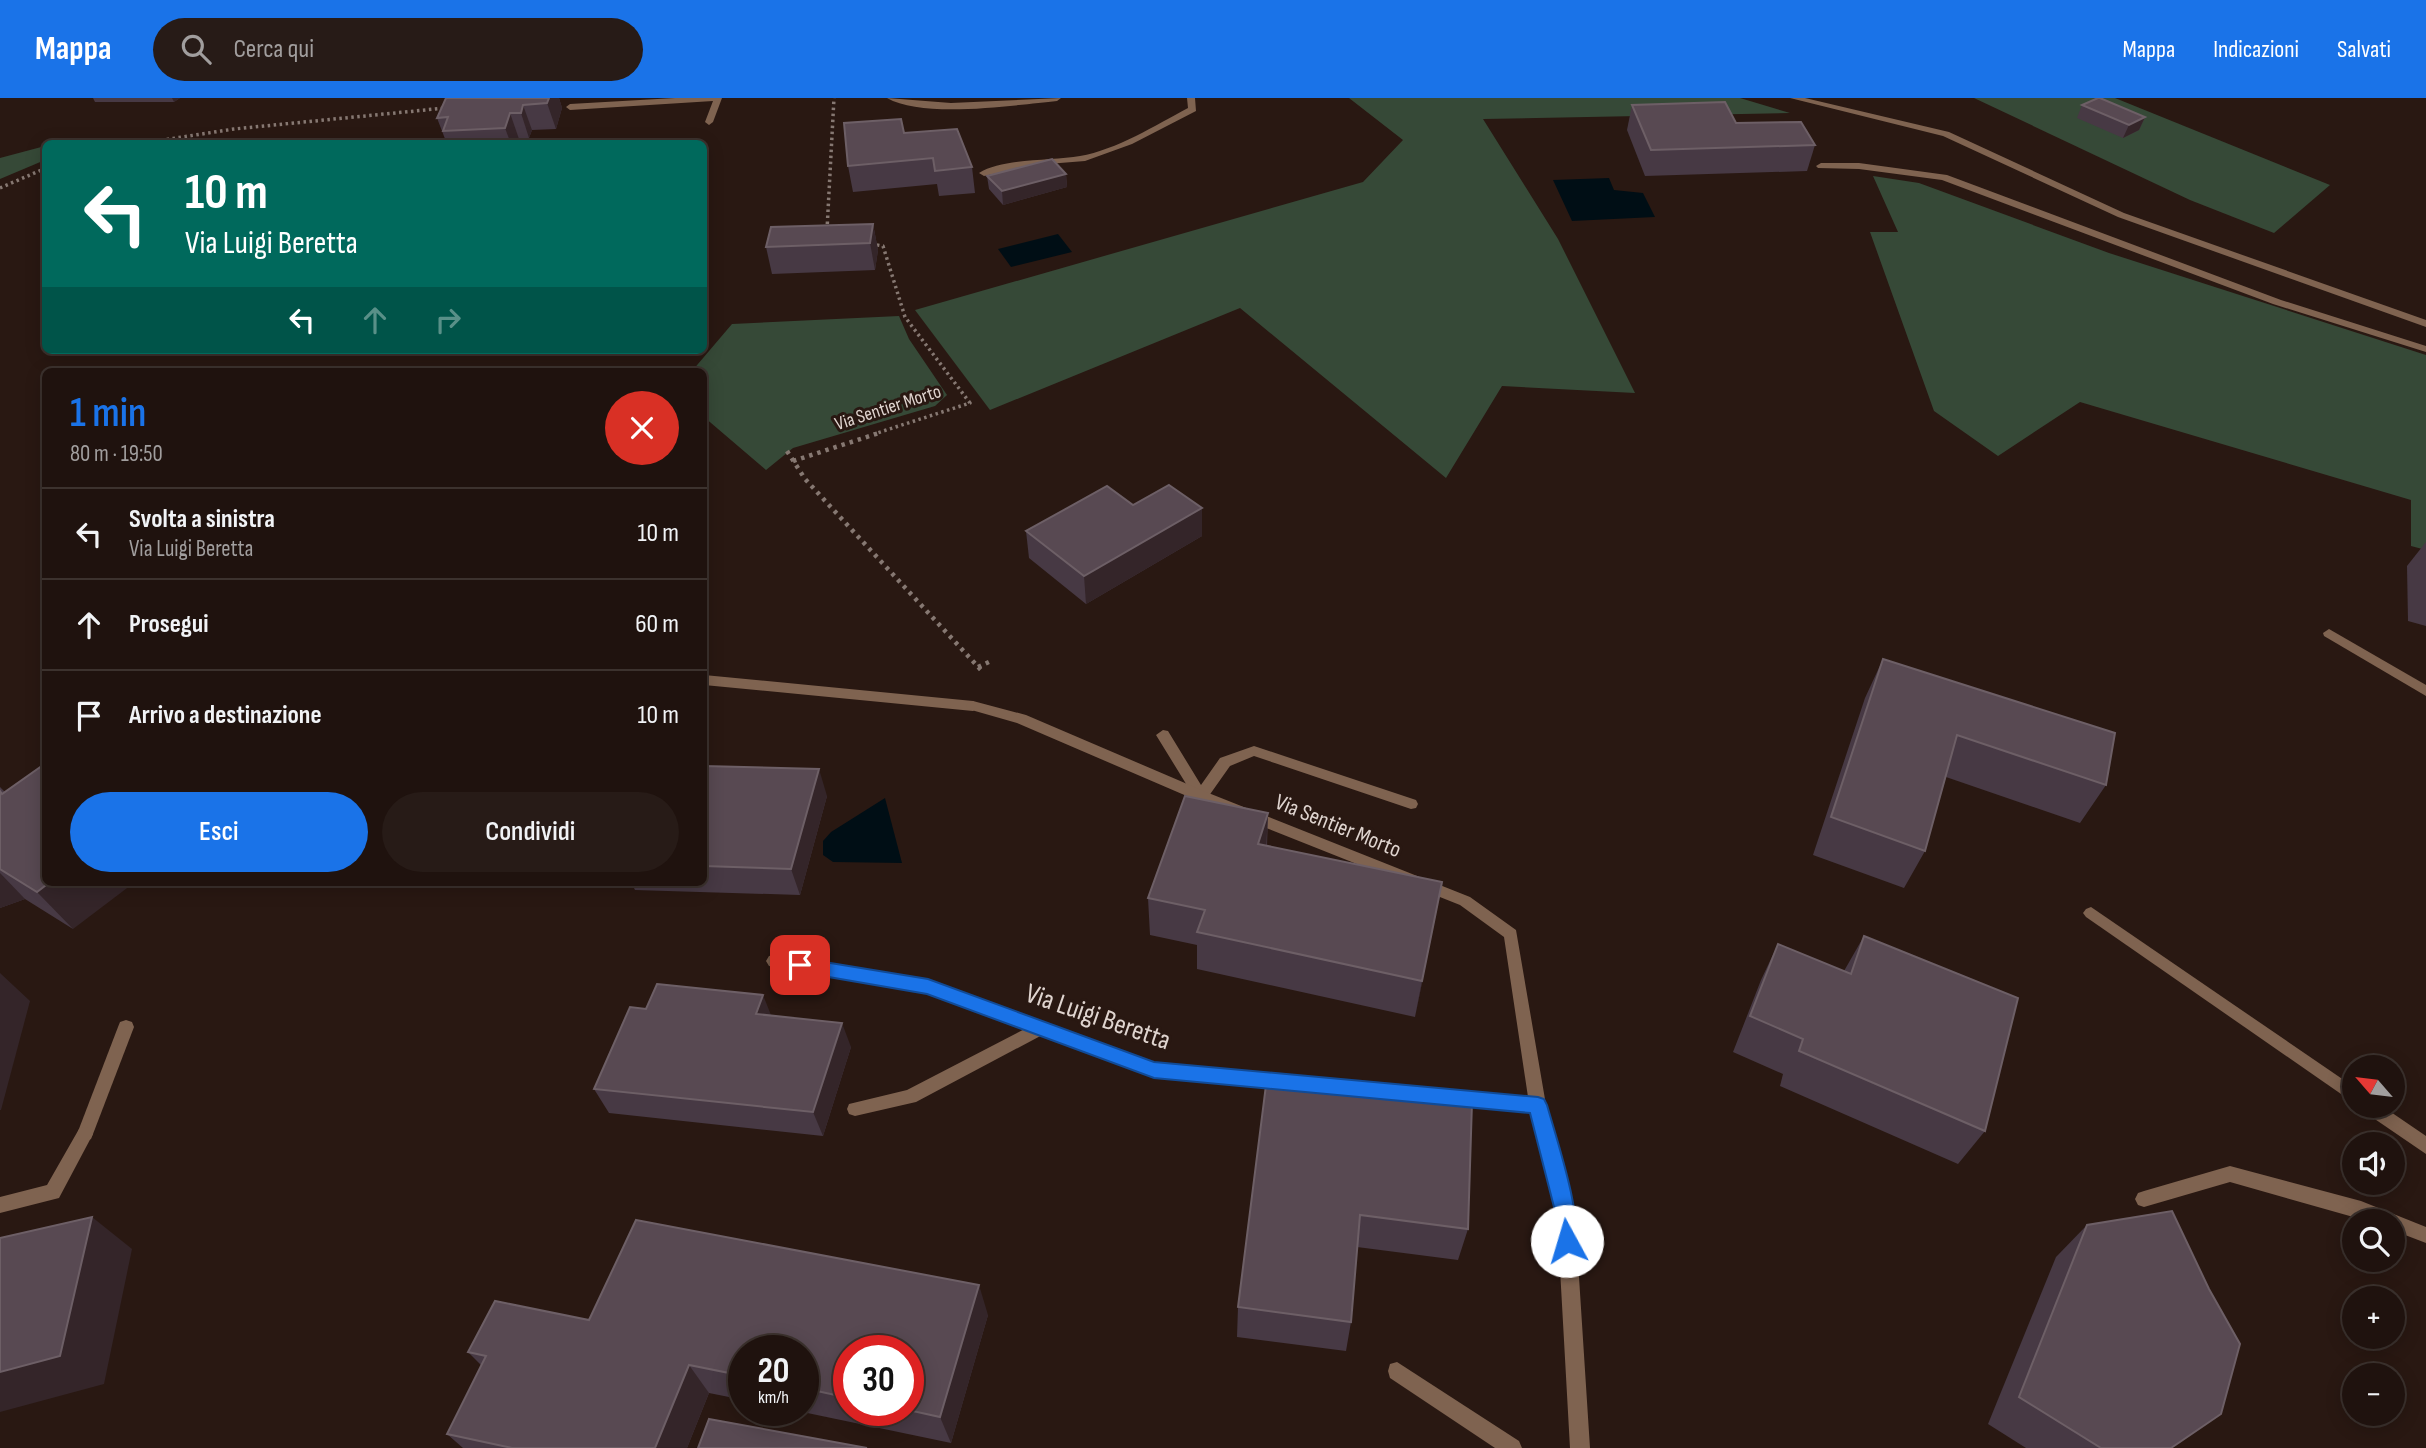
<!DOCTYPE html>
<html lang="it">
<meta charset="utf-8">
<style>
:root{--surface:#1f120e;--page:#271b17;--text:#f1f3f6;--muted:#a19e9e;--line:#3c322e;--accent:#1a73e8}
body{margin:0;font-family:"Sofia Sans Condensed",sans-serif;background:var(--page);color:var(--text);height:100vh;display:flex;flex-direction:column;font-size:26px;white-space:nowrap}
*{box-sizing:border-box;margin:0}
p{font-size:23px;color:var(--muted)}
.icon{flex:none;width:38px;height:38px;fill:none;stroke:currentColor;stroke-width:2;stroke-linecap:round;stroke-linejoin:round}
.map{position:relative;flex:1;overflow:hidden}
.sheet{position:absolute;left:42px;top:270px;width:665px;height:518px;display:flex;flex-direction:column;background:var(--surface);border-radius:10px;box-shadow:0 4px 18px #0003,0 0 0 2px var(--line)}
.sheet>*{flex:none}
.top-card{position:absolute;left:42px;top:42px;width:665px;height:214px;border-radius:10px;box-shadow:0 4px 18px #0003,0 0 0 2px var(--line);background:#00695c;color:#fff;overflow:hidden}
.needle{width:46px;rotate:298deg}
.buttons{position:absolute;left:2342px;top:957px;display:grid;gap:14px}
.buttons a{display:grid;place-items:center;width:63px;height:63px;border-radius:50%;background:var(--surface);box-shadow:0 4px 18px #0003,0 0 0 2px var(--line);font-size:35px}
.speed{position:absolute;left:728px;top:1237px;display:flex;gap:14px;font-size:35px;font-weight:700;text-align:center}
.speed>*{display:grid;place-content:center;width:91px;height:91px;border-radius:50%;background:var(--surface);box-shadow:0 4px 18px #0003,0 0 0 2px var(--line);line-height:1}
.speed small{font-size:18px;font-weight:400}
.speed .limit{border:10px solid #d22;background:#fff;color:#111}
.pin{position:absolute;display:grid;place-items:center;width:60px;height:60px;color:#fff;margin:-30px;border-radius:14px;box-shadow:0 4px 10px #0006}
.me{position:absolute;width:77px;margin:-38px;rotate:354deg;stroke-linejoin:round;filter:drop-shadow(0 0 5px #0008)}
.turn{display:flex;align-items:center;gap:24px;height:147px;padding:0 28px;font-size:32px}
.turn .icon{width:91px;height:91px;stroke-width:2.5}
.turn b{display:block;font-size:49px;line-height:60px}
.lanes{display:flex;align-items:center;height:66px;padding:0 28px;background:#0003;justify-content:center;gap:35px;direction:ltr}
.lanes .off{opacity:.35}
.round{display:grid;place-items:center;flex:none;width:74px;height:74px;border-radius:37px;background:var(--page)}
.head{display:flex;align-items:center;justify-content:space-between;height:119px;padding:0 28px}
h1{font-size:42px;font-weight:600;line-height:52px;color:var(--accent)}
.button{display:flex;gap:14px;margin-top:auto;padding:14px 28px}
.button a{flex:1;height:80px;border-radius:42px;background:var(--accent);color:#fff;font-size:28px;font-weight:600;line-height:80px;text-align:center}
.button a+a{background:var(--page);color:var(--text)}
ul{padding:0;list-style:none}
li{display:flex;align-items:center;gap:21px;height:91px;padding:0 28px;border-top:2px solid var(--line)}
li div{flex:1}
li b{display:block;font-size:26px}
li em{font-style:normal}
header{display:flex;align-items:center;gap:42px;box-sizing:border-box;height:98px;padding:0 35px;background:var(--accent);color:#fff}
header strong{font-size:33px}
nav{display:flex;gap:38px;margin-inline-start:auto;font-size:24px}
.search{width:490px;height:63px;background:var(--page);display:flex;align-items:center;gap:18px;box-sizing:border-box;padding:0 24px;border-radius:38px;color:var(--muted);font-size:26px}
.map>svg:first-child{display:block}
</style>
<header>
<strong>Mappa</strong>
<div class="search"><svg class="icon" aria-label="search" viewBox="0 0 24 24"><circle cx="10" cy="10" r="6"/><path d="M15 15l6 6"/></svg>Cerca qui</div>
<nav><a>Mappa</a><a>Indicazioni</a><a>Salvati</a></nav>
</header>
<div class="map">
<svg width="2426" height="1350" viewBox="0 0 2426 1350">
<rect width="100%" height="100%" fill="#291812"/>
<g fill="#364937">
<path d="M 1349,0 L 1740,0 L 1790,15 L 1483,21 L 1558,141 L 1635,295 L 1502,288 L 1446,380 L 1240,210 L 990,312 L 915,212 L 1363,84 L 1403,42 Z"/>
<path d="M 1974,0 L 2115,0 L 2330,87 L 2274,135 L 2190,102 Z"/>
<path d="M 45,48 L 45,62 L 0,81 L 0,60 Z"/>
<path d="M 1873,78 L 1919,85 L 2109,155 L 2426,257 L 2426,452 L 2411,448 L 2411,402 L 2080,304 L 1998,358 L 1934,313 L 1870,134 L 1898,134 Z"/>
<path d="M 899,218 L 909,241 L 947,297 L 935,308 L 793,350 L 766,372 L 704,319 L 704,273 L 692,273 L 732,226 Z"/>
</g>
<g fill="#000e15">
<path d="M 1609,80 L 1614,92 L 1643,95 L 1655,119 L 1572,123 L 1553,82 Z"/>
<path d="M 1058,136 L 1072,154 L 1011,169 L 998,151 Z"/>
<path d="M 885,700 L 902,765 L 833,764 L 823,757 L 823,743 L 831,734 Z"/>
</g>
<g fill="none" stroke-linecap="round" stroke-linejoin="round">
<g stroke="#867872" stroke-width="3.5" stroke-dasharray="2.5 3.5" stroke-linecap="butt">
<path d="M 137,46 L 234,31 L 445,10"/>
<path d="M 0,90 L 46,70"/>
<path d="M 827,132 L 834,0"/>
<path d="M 871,146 L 883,148 L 905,219 L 970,305 L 874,336"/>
</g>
<g stroke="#867872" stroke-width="4.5" stroke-dasharray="3.5 5" stroke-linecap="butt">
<path d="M 787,353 L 805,381 L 981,572"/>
<path d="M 793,363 L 879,335"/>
<path d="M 978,569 L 991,563"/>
</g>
<g fill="#7f6350" fill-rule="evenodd">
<path d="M 675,0 L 722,0 L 713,24 L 709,27 L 705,24 L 713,3 L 570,12 L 566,9 L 570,6 Z"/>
<path d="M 887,0 L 951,5 L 1061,0 L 1057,3 C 1015,7 923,21 887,0 Z"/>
<path d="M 1187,0 L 1195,0 L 1196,13 L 1132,46 L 1085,63 L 1035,67 L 984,78 L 979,75 C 1003,60 1052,63 1080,58 C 1116,52 1156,27 1188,10 Z"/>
<path d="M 1790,0 L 1805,0 L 1949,34 L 2124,115 L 2426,222 L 2426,229 L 2118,119 L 1943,38 Z"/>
<path d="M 1821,65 L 1859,65 L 1947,77 L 2281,202 L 2426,248 L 2426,254 L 2273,206 L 1942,82 L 1859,71 L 1818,70 L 1816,68 Z"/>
<path d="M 2329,531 L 2426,587 L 2426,598 L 2324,538 L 2323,535 Z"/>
<path d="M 704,577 L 973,603 L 980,608 L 973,613 L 704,587 Z"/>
<path d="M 1163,632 L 1168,633 L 1201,687 L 1220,660 L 1254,648 L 1416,702 L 1418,706 L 1416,710 L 1411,711 L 1254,658 L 1230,668 L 1206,702 L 1196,702 L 1156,637 Z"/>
<path d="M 2091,809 L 2354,989 L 2354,1005 L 2086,819 L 2083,815 L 2086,811 Z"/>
<path d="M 774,857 L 927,882 L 933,884 L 935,889 L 933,894 L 927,896 L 774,869 L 769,868 L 766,863 L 769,858 Z"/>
<path d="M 126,922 L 132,924 L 134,929 L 93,1036 L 91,1041 L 85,1044 L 79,1041 L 77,1036 L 118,929 L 120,924 Z"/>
<path d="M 1040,923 L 1046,925 L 1048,930 L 1046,935 L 916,1004 L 855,1018 L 849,1016 L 847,1011 L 849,1006 L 907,992 Z"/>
<path d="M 2361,1008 L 2382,1008 L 2426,1038 L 2426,1056 L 2363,1013 Z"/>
<path d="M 2230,1068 L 2361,1103 L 2426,1129 L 2426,1145 L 2392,1132 L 2392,1124 L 2371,1124 L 2230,1084 L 2144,1109 L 2138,1107 L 2135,1101 L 2138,1095 L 2144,1093 Z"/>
<path d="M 1397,1264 L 1519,1343 L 1522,1350 L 1495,1350 L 1390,1280 L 1388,1273 L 1390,1266 Z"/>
</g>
<g fill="#7f6350" fill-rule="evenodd">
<path d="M 973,603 L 1026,617 L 1206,694 L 1470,799 L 1516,832 L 1546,1007 L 1575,1117 L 1590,1350 L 1570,1350 L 1557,1117 L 1531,1014 L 1368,999 L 1362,997 L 1360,992 L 1362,987 L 1368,985 L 1528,999 L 1504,839 L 1460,807 L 1196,702 L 1017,625 L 968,611 L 966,608 L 968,605 Z"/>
<path d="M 927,882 L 1154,965 L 1285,977 L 1291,979 L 1293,984 L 1291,989 L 1285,991 L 1154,979 L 921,894 L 919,889 L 921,884 Z"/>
<path d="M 85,1028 L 91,1031 L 93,1036 L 59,1100 L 0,1115 L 0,1099 L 47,1087 L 79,1031 Z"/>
</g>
</g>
<g fill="#473944" fill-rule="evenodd">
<path d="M 93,0 L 180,0 L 174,4 L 95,4 Z"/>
<path d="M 559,0 L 562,10 L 556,31 L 532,32 L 529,40 L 519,41 L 517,46 L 447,46 L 437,20 Z"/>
<path d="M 1632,7 L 1736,25 L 1815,47 L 1807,73 L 1645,78 L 1627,32 Z"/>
<path d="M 2082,7 L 2145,19 L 2139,32 L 2123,40 L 2077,20 Z"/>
<path d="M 904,35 L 972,69 L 975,95 L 939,98 L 937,86 L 853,94 L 848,68 Z"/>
<path d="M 1066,76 L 1067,89 L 1003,107 L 989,91 L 987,78 Z"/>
<path d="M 873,126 L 878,152 L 875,172 L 772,176 L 766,149 Z"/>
<path d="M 1133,407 L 1202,438 L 1086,506 L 1029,460 L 1026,433 Z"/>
<path d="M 2426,444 L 2426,528 L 2408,523 L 2407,468 Z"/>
<path d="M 1883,561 L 2106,687 L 2080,725 L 1946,679 L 1925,753 L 1904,790 L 1813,757 L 1865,600 Z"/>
<path d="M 704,668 L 827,698 L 800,797 L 635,792 L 631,784 L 704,784 Z"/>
<path d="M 0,689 L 5,694 L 73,831 L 25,801 L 0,810 Z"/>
<path d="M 1268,715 L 1267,748 L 1435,821 L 1415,919 L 1197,871 L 1197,847 L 1150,837 L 1148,800 Z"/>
<path d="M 1864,838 L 1985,1033 L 1958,1066 L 1780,988 L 1783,976 L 1733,954 L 1761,882 L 1778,846 L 1844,873 Z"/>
<path d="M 646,911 L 771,917 L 851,949 L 823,1038 L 609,1015 L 594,991 Z"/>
<path d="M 1267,979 L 1468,1131 L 1458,1162 L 1357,1149 L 1351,1224 L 1346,1253 L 1237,1239 L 1238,1209 Z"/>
<path d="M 2087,1127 L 2171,1350 L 2026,1350 L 1988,1326 L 2056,1159 Z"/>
<path d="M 988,1217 L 951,1345 L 793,1312 L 803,1312 L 803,1253 L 744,1253 L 744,1302 L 709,1295 L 687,1350 L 463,1350 L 447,1336 L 482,1268 L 468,1254 L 589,1222 ZM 849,1253 L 908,1312 L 849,1312 Z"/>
</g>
<g fill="#342529">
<path d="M 172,0 L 180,0 L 174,4 Z"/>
<path d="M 549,0 L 559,0 L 562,10 L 556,31 L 547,5 Z"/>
<path d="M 523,7 L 532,32 L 529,40 L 521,15 Z"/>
<path d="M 510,15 L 519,41 L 517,46 L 511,46 L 505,30 Z"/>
<path d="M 2145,19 L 2139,32 L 2123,40 L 2129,27 Z"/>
<path d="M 1066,76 L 1067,89 L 1003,107 L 1002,93 Z"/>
<path d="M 873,126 L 878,152 L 875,172 L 870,145 Z"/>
<path d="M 1202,410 L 1202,438 L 1086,506 L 1084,478 Z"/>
<path d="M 819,671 L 827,698 L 800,797 L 791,771 Z"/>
<path d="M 1268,715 L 1266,752 L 1258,746 Z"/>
<path d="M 0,775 L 25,801 L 0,810 Z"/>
<path d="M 50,784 L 135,784 L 73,831 L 37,794 Z"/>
<path d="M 1442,784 L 1435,821 L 1415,919 L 1422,883 Z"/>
<path d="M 0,875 L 30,903 L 1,1012 L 0,1012 Z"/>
<path d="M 763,897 L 773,922 L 756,916 Z"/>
<path d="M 842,925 L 851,949 L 823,1038 L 813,1014 Z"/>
<path d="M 92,1119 L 132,1151 L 104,1286 L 0,1314 L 0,1274 Z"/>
<path d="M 979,1187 L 988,1217 L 951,1345 L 940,1319 Z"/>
<path d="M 689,1267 L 709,1295 L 687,1350 L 655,1350 Z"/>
</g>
<g fill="#584952" stroke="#6d5f66" stroke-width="2">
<path d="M 446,0 L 549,0 L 547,5 L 523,7 L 521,15 L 510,15 L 505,30 L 443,33 L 448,19 L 437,20 Z"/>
<path d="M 2098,0 L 2100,0 L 2145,19 L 2129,27 L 2082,7 Z"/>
<path d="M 1725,4 L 1736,25 L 1801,24 L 1815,47 L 1651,52 L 1632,7 Z"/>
<path d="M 901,21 L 904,35 L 957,31 L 972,69 L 935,73 L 933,60 L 848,68 L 844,25 Z"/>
<path d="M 1052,61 L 1066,76 L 1002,93 L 987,78 Z"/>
<path d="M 873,126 L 870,145 L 766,149 L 771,129 Z"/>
<path d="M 1169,387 L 1202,410 L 1084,478 L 1026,433 L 1107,388 L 1133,407 Z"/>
<path d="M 1883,561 L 2115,635 L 2106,687 L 1957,637 L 1925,753 L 1831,719 Z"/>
<path d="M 46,665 L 46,784 L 50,784 L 37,794 L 0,771 L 0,693 L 2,696 Z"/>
<path d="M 704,668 L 819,671 L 791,771 L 704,768 Z"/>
<path d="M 1185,698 L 1268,715 L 1258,746 L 1442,784 L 1422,883 L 1197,834 L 1205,812 L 1148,800 Z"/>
<path d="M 1864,838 L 2018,900 L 1985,1033 L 1799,953 L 1803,941 L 1750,918 L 1778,846 L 1851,876 Z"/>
<path d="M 657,886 L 763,897 L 756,916 L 842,925 L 813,1014 L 594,991 L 630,909 L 646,911 Z"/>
<path d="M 1267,979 L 1472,1004 L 1468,1131 L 1360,1117 L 1351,1224 L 1238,1209 Z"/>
<path d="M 2172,1113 L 2209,1191 L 2240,1246 L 2221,1316 L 2171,1350 L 2101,1350 L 2019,1299 L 2087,1127 Z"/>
<path d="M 92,1119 L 60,1258 L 0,1274 L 0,1140 Z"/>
<path d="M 636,1122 L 979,1187 L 940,1319 L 908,1312 L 908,1253 L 849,1253 L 849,1300 L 803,1290 L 803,1253 L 744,1253 L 744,1278 L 689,1267 L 655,1350 L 512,1350 L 447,1336 L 486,1258 L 468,1254 L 495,1203 L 589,1222 Z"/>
<path d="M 709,1321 L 867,1350 L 698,1350 Z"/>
</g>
<path fill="#1a73e8" stroke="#114b97" stroke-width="2" d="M 800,860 L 928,881 L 1154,964 L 1538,999 L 1544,1001 L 1547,1007 C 1555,1036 1585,1125 1574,1150 L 1567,1153 L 1560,1150 L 1556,1117 L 1530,1015 L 1154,980 L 927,896 L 794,873 L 791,867 L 794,862 Z"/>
<g text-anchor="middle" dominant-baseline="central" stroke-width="6" stroke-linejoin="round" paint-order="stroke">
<g font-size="19" fill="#dfd4cf" stroke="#291812">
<text transform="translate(888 310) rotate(-18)">Via Sentier Morto</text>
</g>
<g font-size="23" fill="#dfd4cf" stroke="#291812">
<text transform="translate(1338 728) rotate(22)">Via Sentier Morto</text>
</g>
<g font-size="28" fill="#dfd4cf" stroke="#291812">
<text transform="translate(1098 919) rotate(19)">Via Luigi Beretta</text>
</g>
</g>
</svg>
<div class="buttons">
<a><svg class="needle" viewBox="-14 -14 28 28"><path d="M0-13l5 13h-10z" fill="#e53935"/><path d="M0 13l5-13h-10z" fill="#a19e9e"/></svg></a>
<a><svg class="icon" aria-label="sound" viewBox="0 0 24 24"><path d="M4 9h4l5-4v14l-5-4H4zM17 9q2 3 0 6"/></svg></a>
<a><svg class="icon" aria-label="search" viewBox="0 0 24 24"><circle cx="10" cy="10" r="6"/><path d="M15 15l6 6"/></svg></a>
<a>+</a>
<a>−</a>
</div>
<div class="speed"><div>20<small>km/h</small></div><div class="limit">30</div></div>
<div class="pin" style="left:800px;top:867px;background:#d93025"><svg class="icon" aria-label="arrive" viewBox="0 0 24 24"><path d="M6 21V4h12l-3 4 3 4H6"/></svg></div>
<svg class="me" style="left:1567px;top:1143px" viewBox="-20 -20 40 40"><circle r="19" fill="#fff"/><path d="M0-13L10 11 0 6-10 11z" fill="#1a73e8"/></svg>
<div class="top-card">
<div class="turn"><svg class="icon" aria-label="left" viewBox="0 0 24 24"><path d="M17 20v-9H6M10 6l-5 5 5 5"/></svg><div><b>10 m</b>Via Luigi Beretta</div></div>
<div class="lanes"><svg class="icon" aria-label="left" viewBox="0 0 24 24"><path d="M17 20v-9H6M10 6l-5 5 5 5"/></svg><svg class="icon off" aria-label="ahead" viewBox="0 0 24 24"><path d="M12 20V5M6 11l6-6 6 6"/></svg><svg class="icon off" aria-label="right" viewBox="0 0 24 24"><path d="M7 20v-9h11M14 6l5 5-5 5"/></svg></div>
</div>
<section class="sheet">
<div class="head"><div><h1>1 min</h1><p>80 m · 19:50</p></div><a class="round" style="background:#d93025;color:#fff"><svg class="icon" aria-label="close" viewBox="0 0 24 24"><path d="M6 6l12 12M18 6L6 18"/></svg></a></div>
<ul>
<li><svg class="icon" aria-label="left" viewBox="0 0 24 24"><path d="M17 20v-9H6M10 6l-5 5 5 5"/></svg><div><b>Svolta a sinistra</b><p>Via Luigi Beretta</p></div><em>10 m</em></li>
<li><svg class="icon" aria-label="ahead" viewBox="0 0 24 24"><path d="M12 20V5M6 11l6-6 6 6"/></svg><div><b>Prosegui</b></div><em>60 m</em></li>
<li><svg class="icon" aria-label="arrive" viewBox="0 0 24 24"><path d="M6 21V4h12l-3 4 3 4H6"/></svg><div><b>Arrivo a destinazione</b></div><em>10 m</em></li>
</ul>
<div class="button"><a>Esci</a><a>Condividi</a></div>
</section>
</div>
